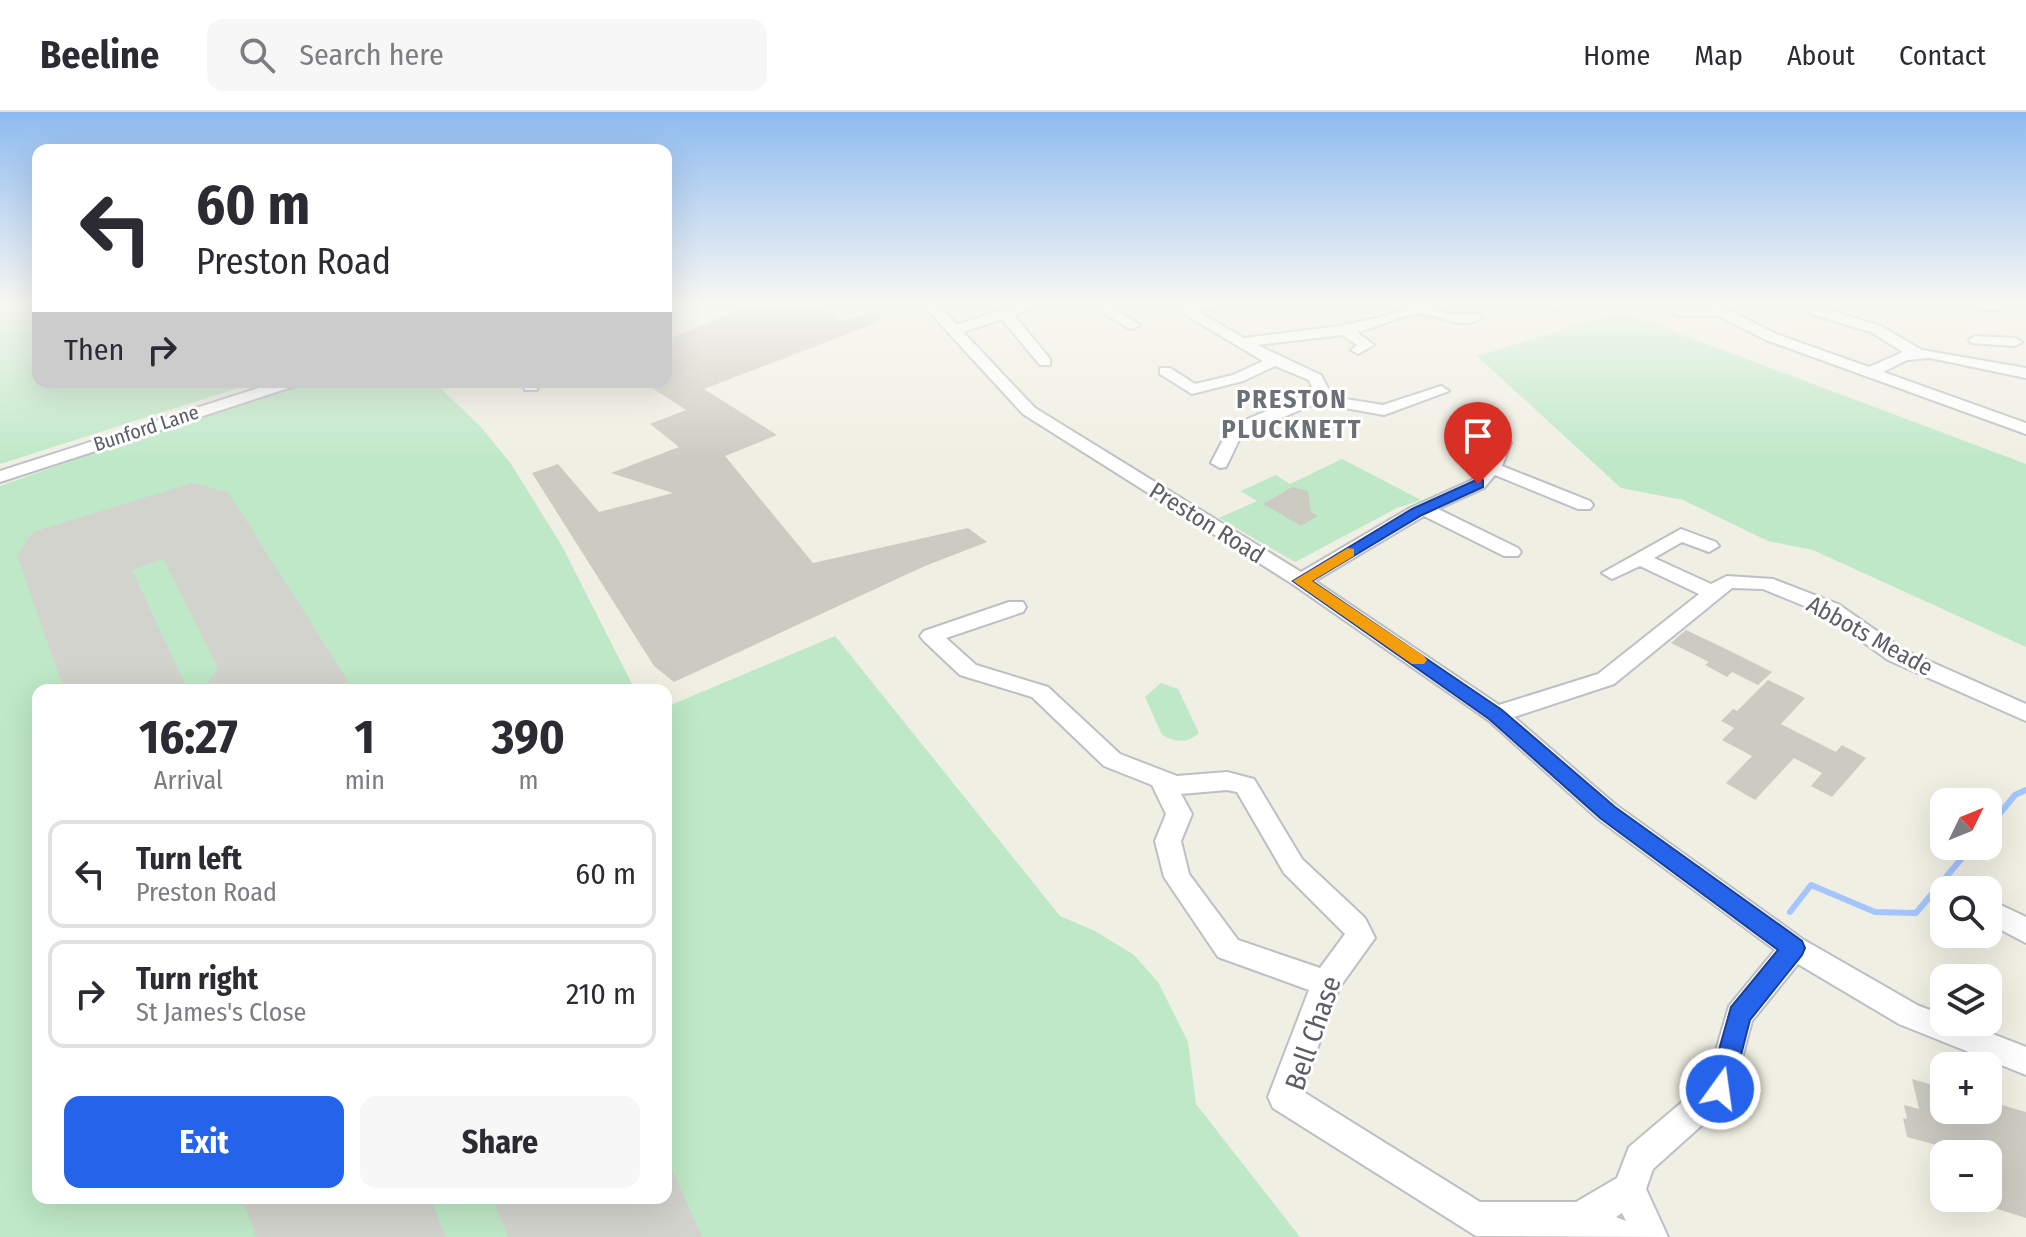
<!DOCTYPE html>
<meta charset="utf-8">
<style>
:root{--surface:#fff;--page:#f7f7f7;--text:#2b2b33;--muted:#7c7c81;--line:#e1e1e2;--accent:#2563eb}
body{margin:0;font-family:"Fira Sans Condensed",sans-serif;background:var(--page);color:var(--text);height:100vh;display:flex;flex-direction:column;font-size:30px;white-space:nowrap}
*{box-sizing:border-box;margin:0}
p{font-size:26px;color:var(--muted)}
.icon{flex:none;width:44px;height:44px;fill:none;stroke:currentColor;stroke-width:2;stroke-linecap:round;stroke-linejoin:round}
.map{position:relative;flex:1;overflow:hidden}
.side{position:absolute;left:32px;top:572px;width:640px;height:520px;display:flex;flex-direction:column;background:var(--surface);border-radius:16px;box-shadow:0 8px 32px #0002}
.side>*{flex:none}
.top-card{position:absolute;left:32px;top:32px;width:640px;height:244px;border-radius:16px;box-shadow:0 8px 32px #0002;background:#fff;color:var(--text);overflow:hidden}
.needle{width:52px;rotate:47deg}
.fabs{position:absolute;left:1930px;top:676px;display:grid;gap:16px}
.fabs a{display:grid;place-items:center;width:72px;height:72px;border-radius:16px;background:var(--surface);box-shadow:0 8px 32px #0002;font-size:40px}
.pin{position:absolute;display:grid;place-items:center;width:68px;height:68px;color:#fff;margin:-82px -34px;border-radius:50% 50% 50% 0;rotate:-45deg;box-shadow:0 0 8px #0007}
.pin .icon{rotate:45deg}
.me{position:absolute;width:88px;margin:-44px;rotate:14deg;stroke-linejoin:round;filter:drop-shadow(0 0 6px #0008)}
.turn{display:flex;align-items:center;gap:28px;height:168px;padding:0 32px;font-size:36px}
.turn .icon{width:104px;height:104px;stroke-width:2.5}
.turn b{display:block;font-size:56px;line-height:68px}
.then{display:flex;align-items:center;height:76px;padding:0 32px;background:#0003;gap:16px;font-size:30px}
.eta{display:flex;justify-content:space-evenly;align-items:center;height:136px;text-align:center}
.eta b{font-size:48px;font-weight:700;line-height:56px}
.primary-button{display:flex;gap:16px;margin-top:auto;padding:16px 32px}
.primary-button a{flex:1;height:92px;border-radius:16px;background:var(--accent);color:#fff;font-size:32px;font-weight:700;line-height:92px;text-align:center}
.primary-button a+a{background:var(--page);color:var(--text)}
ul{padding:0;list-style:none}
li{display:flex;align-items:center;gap:24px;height:108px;margin:0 16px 12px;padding:0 16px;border:4px solid var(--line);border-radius:16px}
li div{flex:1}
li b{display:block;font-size:30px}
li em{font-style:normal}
header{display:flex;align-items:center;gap:48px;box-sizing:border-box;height:112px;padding:0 40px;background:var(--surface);border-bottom:2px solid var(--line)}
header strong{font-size:38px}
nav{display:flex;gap:44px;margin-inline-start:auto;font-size:28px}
.search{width:560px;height:72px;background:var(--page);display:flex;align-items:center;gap:20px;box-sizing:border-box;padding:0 28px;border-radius:16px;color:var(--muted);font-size:30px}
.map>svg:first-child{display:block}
</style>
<header>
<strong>Beeline</strong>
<div class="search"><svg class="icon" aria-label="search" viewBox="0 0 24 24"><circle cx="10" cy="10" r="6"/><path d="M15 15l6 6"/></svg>Search here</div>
<nav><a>Home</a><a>Map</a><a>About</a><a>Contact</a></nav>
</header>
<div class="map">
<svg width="2026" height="1125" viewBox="0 0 2026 1125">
<rect width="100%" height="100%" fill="#efefe3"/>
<g fill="#bee8c7">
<path d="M 0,190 L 38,190 L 38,270 L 257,270 L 0,352 Z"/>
<path d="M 1622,200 L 2026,352 L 2026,535 L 1813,438 L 1768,429 L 1683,388 L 1621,376 L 1477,244 Z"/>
<path d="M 310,270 L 434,270 L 481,315 L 511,352 L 562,434 L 635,578 L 38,578 L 38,1086 L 666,1086 L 666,595 L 835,524 L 1060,804 L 1095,819 L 1134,843 L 1158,870 L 1188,930 L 1196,992 L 1300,1125 L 0,1125 L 0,374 L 210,300 Z"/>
<path d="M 1342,347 L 1421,388 L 1397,396 L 1295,450 L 1219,406 L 1257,389 L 1241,379 L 1276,363 L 1290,372 Z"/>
<path d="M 1161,571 L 1178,577 L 1199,621 C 1186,632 1177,630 1162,623 L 1145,585 Z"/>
</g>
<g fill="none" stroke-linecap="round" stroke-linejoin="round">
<g stroke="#a4c5ff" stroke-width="6">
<path d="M 1988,716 L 2015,683 L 2026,678"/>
<path d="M 1790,800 L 1811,773 L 1875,800 L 1916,801 L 1972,734"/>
</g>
<g fill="#d3d3ce" fill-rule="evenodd">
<path d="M 192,371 L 228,380 L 348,569 L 343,578 L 204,578 L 218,555 L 163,447 L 132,458 L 188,578 L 64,578 L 17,443 L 33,420 Z"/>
<path d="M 666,1044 L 702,1125 L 508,1125 L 492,1086 L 666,1086 Z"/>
<path d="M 242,1086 L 430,1086 L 446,1125 L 256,1125 Z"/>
</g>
</g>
<g fill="#cccbc2">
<path d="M 759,190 L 818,190 L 816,196 L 825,196 L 824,199 L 843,209 L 877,198 L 881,209 L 704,277 L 777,323 L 725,344 L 813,451 L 968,416 L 987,430 L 925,454 L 674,570 L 654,554 L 532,361 L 558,352 L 599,400 L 673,381 L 611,361 L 679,335 L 650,312 L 686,298 L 643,270 L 666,270 L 666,228 Z"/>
<path d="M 1292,375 L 1308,379 L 1311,400 L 1318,404 L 1301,414 L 1263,392 Z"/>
<path d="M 1686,518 L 1728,538 L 1772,560 L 1758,573 L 1732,560 L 1727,565 L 1705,553 L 1709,550 L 1671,531 Z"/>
<path d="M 1768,568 L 1805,586 L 1781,612 L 1836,640 L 1842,633 L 1866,646 L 1832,685 L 1811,674 L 1822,661 L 1794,646 L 1755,688 L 1726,671 L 1752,644 L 1722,628 L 1734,616 L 1721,609 L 1733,597 L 1737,599 Z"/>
<path d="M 1912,967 L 1944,976 L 1944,998 L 1988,998 L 1988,989 L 2026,1000 L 2026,1106 L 1988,1094 L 1988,1042 L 1942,1042 L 1940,1034 L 1907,1025 L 1903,1006 L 1907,1007 L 1904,993 L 1919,997 Z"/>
</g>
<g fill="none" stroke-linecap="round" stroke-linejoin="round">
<g stroke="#bdbfc5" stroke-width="4">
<g id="minor">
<path d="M 920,190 L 935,190 L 957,213 L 1025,190 L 1046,190 L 1014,203 L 1050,247 L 1050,253 L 1040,253 L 1002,207 L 963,220 L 1035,296 L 1301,460 L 1410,396 L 1472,368 L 1484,354 L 1497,327 L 1509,327 L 1511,331 L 1502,354 L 1590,389 L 1593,393 L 1590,397 L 1578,397 L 1495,363 L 1484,376 L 1438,397 L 1518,436 L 1521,440 L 1518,444 L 1504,444 L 1424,404 L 1315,469 L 1499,593 L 1598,562 L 1699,482 L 1640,454 L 1612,467 L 1602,461 L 1681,417 L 1716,430 L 1719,434 L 1709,440 L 1682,430 L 1654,446 L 1711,472 L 1727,464 L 1773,467 L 1838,492 L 1904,538 L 2026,592 L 2026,609 L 1888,548 L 1824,502 L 1763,477 L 1732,476 L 1614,572 L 1514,605 L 1616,693 L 1804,828 L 1919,894 L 1944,903 L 1944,910 L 1962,910 L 2026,935 L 2026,963 L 1899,912 L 1798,852 L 1752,909 L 1731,987 L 1653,1057 L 1646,1077 L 1668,1125 L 1476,1124 L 1273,996 L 1268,985 L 1309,878 L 1218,845 L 1164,765 L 1155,729 L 1166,702 L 1152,673 L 1104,654 L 1032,585 L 960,563 L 924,529 L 920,524 L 924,519 L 1009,490 L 1023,490 L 1026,495 L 1023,500 L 946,526 L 976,553 L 1048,575 L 1120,642 L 1177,664 L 1227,660 L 1254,667 L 1302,747 L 1365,806 L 1375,826 L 1339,876 L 1302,979 L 1480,1090 L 1576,1090 L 1617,1066 L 1629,1035 L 1707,969 L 1729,894 L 1775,838 L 1598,707 L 1488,608 L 1294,473 L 1023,302 ZM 1227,678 L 1237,680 L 1284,761 L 1345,822 L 1320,856 L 1238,828 L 1189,762 L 1181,729 L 1192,702 L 1181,682 ZM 1622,1101 L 1626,1109 L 1616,1105 Z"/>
<path d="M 1087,190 L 1104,190 L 1140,213 L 1133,217 L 1128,216 Z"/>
<path d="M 1164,190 L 1181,190 L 1188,194 L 1232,190 L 1199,200 L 1244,226 L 1340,214 L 1382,205 L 1420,190 L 1439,190 L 1430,196 L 1450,202 L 1476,201 L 1483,205 C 1462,221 1437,200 1417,202 C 1399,204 1376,216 1357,220 L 1374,233 L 1358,242 L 1351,238 L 1357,233 L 1342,223 L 1257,233 L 1321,263 L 1330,280 L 1327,284 L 1383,293 L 1441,274 L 1449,279 L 1384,303 L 1317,291 L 1250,319 L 1240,326 L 1226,355 L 1220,356 L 1211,351 L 1225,324 L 1238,311 L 1314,279 L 1309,268 L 1275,254 L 1243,269 L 1192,282 L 1160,262 L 1160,256 L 1170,256 L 1195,272 L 1233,263 L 1263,249 Z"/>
<path d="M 1550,190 L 1564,190 L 1554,198 L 1547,194 Z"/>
<path d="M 1706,190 L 1720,190 L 1726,197 L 1776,222 L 1869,255 L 1903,240 L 1871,220 L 1811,202 L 1811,196 L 1821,196 L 1881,214 L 1922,238 L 2026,256 L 2026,266 L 1930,246 L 1907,248 L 1883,260 L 2026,311 L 2026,322 L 1766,228 L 1718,204 L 1679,204 L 1672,200 L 1679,196 L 1710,196 Z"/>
<path d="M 1958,190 L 1993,190 L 2005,195 C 1995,202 1969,197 1958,190 Z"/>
<path d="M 1976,224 L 2015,226 L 2022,230 L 2015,234 L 1971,231 L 1969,228 Z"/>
<path d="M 277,270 L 301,270 L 298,273 L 0,370 L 0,359 Z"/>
<path d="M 523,270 L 539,270 L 537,278 L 525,278 Z"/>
<path d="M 1988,787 L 2026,805 L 2026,831 L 1988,811 Z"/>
</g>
</g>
<use href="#minor" fill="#fff" fill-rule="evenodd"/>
</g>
<linearGradient id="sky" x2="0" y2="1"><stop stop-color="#8dbbf1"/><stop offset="0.55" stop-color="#f8f8f2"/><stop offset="1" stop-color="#f8f8f2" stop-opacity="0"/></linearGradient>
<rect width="2026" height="348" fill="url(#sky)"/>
<path fill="#2563eb" stroke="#184099" stroke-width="2" d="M 1478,367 L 1483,368 L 1483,375 L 1422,403 L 1312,469 L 1502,598 L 1615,695 L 1802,829 L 1805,836 L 1802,843 L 1750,908 L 1730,986 L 1720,989 L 1711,986 L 1708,977 L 1731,895 L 1778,838 L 1600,706 L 1489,607 L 1293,469 L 1412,397 Z"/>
<path fill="#f59e0b" d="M 1348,436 L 1354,437 L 1354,444 L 1312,469 L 1424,544 L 1427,548 L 1424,552 L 1412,552 L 1293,469 Z"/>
<g text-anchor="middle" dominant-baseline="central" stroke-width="6" stroke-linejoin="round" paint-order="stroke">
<g font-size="20" fill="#5b5e65" stroke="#fff">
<text transform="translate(146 316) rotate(-18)">Bunford Lane</text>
</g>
<g font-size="24" fill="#5b5e65" stroke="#fff">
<text transform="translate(1207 411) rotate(32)">Preston Road</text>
<text transform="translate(1870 524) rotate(29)">Abbots Meade</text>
</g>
<g font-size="26" font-weight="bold" letter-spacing="2" fill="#6c7077" stroke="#fff">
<text x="1292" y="287">PRESTON<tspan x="1292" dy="30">PLUCKNETT</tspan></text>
</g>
<g font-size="28" fill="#5b5e65" stroke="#fff">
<text transform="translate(1313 921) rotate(-71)">Bell Chase</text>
</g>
</g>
</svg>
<div class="fabs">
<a><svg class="needle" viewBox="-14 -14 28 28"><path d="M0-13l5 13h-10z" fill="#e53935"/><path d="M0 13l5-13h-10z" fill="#7c7c81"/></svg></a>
<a><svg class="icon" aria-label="search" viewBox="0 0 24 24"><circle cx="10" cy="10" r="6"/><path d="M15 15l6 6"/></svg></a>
<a><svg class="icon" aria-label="layers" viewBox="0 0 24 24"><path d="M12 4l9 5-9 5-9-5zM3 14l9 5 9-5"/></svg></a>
<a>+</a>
<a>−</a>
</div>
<div class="pin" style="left:1478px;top:372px;background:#d93025"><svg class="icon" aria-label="arrive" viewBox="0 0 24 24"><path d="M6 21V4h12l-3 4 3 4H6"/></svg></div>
<svg class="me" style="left:1720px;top:977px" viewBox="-20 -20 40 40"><circle r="17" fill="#2563eb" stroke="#fff" stroke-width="3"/><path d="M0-11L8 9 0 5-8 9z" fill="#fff"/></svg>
<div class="top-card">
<div class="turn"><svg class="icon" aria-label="left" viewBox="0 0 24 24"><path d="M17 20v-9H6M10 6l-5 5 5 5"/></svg><div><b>60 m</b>Preston Road</div></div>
<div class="then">Then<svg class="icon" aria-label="right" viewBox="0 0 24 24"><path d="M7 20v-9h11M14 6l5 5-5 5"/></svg></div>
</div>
<section class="side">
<div class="eta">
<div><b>16:27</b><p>Arrival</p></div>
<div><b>1</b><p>min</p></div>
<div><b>390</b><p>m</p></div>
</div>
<ul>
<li><svg class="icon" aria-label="left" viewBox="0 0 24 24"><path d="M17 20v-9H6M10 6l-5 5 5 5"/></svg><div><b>Turn left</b><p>Preston Road</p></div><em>60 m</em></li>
<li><svg class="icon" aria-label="right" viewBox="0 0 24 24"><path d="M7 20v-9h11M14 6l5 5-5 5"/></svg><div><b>Turn right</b><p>St James's Close</p></div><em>210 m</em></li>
</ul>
<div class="primary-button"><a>Exit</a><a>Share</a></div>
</section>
</div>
